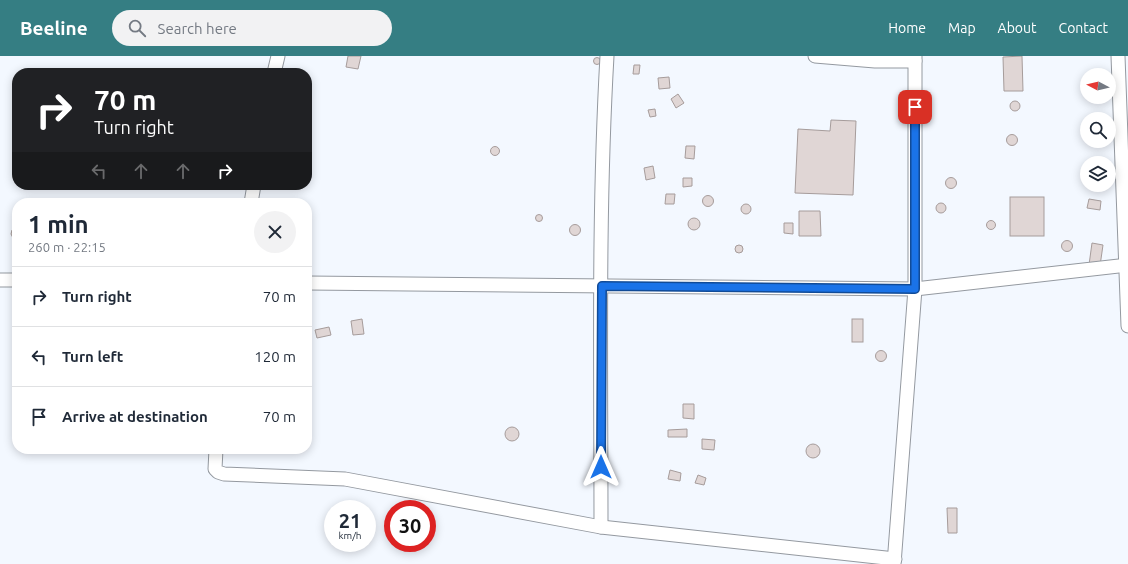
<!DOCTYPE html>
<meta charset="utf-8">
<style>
:root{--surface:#fff;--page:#f2f2f3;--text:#1f2937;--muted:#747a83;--line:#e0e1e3;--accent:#357e83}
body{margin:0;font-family:Ubuntu,sans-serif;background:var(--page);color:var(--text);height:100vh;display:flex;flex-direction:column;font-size:15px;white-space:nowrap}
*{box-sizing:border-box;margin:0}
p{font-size:13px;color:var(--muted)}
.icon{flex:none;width:22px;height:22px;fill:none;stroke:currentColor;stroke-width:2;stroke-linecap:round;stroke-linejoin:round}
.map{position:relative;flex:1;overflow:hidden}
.details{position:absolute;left:12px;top:142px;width:300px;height:256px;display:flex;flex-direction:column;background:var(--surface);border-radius:16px;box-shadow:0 2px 10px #0003}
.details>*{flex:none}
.banner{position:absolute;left:12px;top:12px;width:300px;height:122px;border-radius:16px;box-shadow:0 2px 10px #0003;background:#202124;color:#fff;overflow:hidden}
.needle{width:26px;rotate:277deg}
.tools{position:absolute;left:1080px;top:12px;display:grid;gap:8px}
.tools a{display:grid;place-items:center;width:36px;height:36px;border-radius:50%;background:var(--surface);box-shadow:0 2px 10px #0003;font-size:20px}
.speed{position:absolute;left:324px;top:444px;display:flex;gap:8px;font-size:20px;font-weight:700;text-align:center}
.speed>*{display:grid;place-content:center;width:52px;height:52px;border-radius:50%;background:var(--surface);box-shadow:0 2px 10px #0003;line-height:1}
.speed small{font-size:10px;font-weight:400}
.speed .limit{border:6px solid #d22;background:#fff;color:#111}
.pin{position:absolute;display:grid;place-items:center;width:34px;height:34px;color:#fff;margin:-17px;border-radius:8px;box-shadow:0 2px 6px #0006}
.me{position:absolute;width:44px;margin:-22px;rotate:0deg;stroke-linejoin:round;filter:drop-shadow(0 0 3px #0008)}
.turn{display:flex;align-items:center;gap:14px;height:84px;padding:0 16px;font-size:18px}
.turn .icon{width:52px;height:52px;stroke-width:2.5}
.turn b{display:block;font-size:28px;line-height:34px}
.lanes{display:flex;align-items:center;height:38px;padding:0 16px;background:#0003;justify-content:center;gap:20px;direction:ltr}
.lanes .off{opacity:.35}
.round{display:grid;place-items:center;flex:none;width:42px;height:42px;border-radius:21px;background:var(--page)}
.head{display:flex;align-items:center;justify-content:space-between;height:68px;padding:0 16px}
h1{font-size:24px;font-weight:700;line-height:30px}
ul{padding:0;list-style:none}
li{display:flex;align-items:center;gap:12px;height:60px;padding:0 16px;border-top:1px solid var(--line)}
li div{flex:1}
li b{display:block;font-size:15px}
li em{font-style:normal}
header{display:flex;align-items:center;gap:24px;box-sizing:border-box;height:56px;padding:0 20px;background:var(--accent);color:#fff}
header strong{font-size:19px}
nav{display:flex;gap:22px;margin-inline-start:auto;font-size:14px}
.search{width:280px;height:36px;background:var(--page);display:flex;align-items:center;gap:10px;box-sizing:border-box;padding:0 14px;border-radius:22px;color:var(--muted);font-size:15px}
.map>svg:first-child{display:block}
</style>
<header>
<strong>Beeline</strong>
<div class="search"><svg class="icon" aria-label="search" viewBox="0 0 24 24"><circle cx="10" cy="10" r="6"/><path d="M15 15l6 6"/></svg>Search here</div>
<nav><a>Home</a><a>Map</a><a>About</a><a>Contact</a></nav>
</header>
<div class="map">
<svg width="1128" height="508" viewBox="0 0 1128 508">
<rect width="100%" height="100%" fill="#f3f8ff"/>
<g fill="#e0d6d5" stroke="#a69c9b">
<path d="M 348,0 L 361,0 L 358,13 L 346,11 Z"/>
<path d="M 1022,0 L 1023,35 L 1004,35 L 1003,1 Z"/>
<circle cx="597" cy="5" r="3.5"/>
<path d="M 634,9 L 640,9 L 639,18 L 633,18 Z"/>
<path d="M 29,13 L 33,14 L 36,17 L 25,17 Z"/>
<path d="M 100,13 L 106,14 L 106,17 L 99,17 Z"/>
<path d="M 669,21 L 670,32 L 659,33 L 658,22 Z"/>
<path d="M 678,38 L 684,47 L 676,52 L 671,43 Z"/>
<circle cx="1015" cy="50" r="5"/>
<path d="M 655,53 L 656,60 L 650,61 L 648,54 Z"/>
<path d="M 831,64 L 856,65 L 853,139 L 795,137 L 798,73 L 830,75 Z"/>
<circle cx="1012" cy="84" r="5.5"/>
<path d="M 686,90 L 695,90 L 694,103 L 685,102 Z"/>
<circle cx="495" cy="95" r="4.5"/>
<path d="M 653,110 L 655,122 L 646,124 L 644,112 Z"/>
<circle cx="951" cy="127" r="5.5"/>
<path d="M 683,122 L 692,122 L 692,130 L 683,131 Z"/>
<path d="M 666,138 L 675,138 L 674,148 L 665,148 Z"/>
<circle cx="708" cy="145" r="5.5"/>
<rect x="1010" y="141" width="34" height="39"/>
<path d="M 1089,143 L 1101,145 L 1100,154 L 1087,152 Z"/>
<circle cx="941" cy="152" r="5"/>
<circle cx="746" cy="153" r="5"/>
<path d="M 799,155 L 820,155 L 821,180 L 799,180 Z"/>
<circle cx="539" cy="162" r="3.5"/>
<circle cx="694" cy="168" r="6"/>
<circle cx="991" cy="169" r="4.5"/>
<path d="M 784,167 L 793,167 L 793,178 L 784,177 Z"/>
<circle cx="575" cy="174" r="5.5"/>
<path d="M 16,171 L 17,171 L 17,184 L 13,182 L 11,178 L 12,174 Z"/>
<circle cx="1067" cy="190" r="5.5"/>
<path d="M 1092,187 L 1103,189 L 1100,210 L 1089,209 Z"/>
<circle cx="739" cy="193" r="4"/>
<path d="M 362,263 L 364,278 L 353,279 L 351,265 Z"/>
<rect x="852" y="263" width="11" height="23"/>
<path d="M 329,271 L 331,279 L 317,282 L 315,274 Z"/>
<circle cx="881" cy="300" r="5.5"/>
<path d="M 683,348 L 694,348 L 694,363 L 683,362 Z"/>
<circle cx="512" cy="378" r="7"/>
<path d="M 687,373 L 687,381 L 668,381 L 668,374 Z"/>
<path d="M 702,383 L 715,384 L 714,394 L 702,393 Z"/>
<circle cx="813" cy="395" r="7"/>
<path d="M 670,414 L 681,417 L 680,425 L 668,423 Z"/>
<path d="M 698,419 L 706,422 L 704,429 L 695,427 Z"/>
<path d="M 947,452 L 957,452 L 957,477 L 948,477 Z"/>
</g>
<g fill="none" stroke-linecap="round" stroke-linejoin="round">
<g stroke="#9499a0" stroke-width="15">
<g id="minor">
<path d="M 815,0 L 875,5 L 915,5"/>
<path d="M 1118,0 L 1128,270"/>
<path d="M 274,17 L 278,0"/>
<path d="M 251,147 L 254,129"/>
<path d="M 0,224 L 17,224"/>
<path d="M 307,227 L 915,233 L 1128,209"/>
<path d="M 216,393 L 215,413 L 218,416 L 224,418 L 345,423 L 601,471 L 895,503"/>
<path d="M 601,471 C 601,314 598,157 607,0"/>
<path d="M 894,508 L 915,233 L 915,0"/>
</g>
</g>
<use href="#minor" stroke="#fff" stroke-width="13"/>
</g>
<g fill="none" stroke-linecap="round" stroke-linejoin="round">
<g stroke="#114b97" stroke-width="10">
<path id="route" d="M 601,411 L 602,230 L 915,233 L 915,51"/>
</g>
<use href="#route" stroke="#1a73e8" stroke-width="7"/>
</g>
</svg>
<div class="tools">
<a><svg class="needle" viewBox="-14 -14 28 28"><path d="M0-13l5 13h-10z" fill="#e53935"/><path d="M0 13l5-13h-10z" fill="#747a83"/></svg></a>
<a><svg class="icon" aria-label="search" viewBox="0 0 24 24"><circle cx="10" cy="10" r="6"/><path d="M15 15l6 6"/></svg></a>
<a><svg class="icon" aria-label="layers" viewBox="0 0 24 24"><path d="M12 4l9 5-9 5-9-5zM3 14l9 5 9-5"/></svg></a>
</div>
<div class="speed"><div>21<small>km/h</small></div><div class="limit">30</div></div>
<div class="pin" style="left:915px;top:51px;background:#d93025"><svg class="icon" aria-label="arrive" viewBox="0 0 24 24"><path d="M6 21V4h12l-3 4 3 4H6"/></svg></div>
<svg class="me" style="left:601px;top:411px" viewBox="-20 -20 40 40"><path d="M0-17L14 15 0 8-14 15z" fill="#1a73e8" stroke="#fff" stroke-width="4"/></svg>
<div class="banner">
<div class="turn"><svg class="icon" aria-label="right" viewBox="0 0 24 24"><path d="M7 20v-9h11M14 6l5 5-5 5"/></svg><div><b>70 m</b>Turn right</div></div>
<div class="lanes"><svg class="icon off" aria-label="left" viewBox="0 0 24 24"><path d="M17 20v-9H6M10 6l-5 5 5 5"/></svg><svg class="icon off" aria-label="ahead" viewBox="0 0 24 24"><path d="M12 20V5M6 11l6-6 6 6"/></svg><svg class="icon off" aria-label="ahead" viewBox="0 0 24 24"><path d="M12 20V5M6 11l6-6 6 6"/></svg><svg class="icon" aria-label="right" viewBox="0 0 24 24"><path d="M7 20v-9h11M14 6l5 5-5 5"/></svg></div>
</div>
<section class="details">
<div class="head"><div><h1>1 min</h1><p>260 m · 22:15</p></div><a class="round"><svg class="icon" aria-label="close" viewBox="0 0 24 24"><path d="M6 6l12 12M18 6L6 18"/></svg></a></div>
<ul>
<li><svg class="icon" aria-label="right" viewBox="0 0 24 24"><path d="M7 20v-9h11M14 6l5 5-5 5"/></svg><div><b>Turn right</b></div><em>70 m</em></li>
<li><svg class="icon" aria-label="left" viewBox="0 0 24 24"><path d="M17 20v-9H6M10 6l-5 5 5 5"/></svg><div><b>Turn left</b></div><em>120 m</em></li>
<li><svg class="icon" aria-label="arrive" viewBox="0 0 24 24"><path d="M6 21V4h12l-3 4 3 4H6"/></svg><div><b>Arrive at destination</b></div><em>70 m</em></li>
</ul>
</section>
</div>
